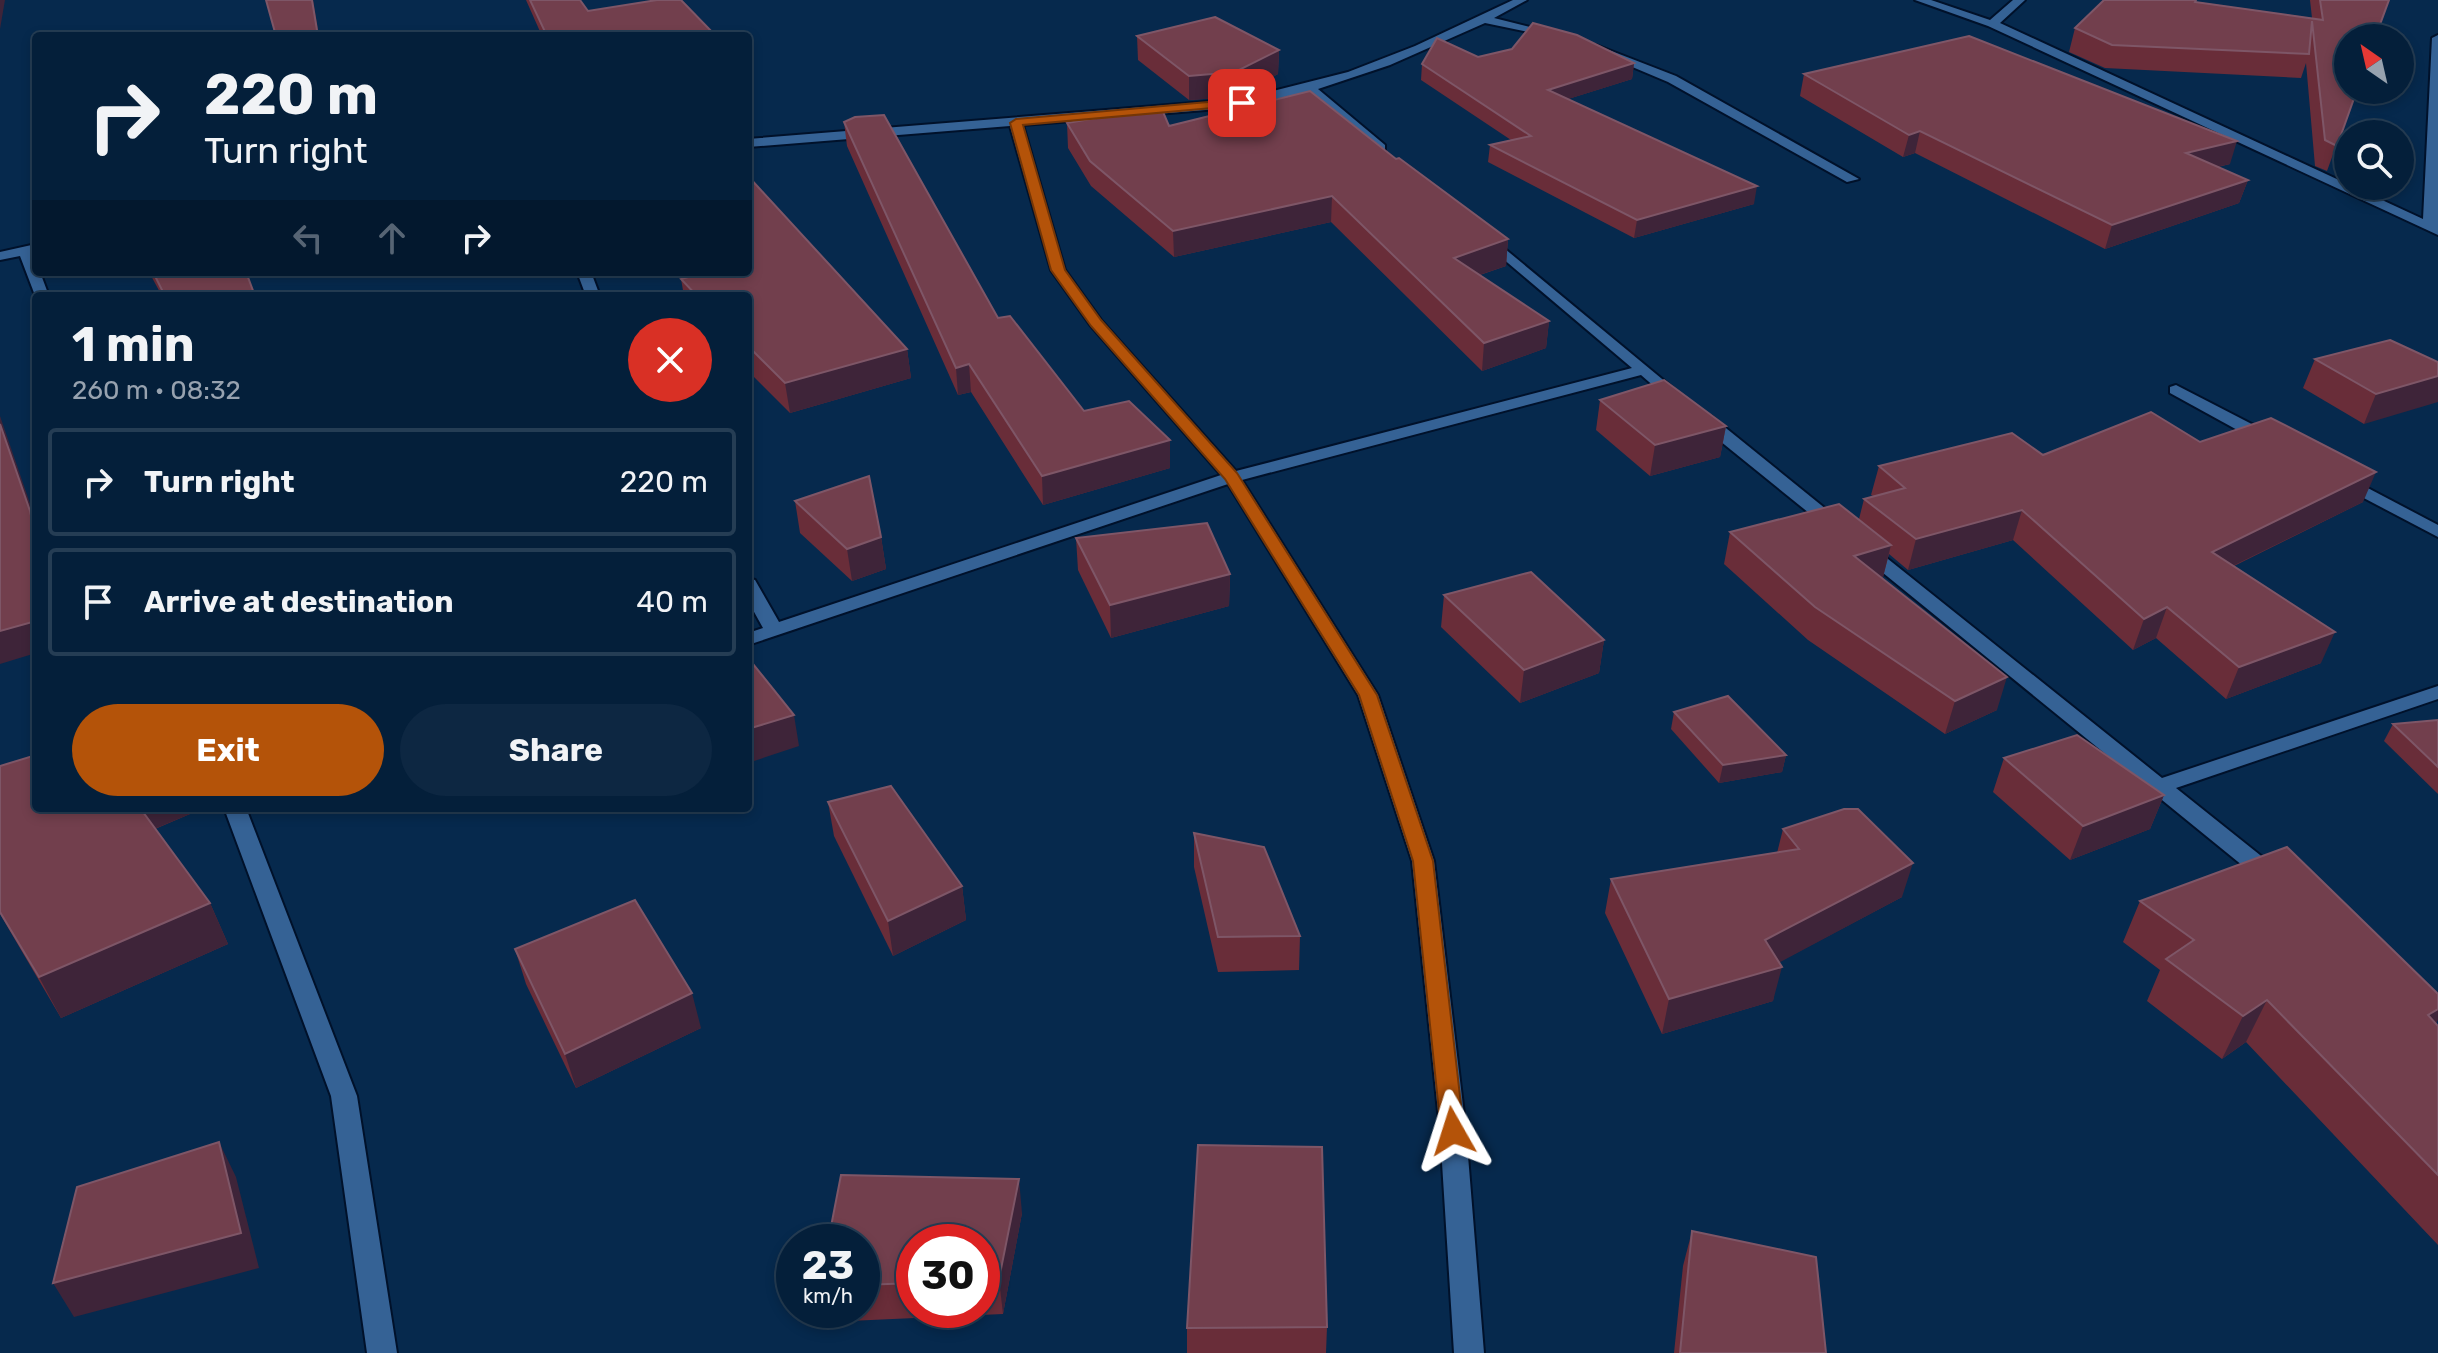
<!DOCTYPE html>
<meta charset="utf-8">
<style>
:root{--surface:#041f3a;--page:#0d2742;--text:#f1f3f6;--muted:#97a2af;--line:#253d54;--accent:#b45309}
body{margin:0;font-family:Rubik,sans-serif;background:var(--page);color:var(--text);height:100vh;display:flex;flex-direction:column;font-size:30px;white-space:nowrap}
*{box-sizing:border-box;margin:0}
p{font-size:26px;color:var(--muted)}
.icon{flex:none;width:44px;height:44px;fill:none;stroke:currentColor;stroke-width:2;stroke-linecap:round;stroke-linejoin:round}
.map{position:relative;flex:1;overflow:hidden}
.panel{position:absolute;left:32px;top:292px;width:720px;height:520px;display:flex;flex-direction:column;background:var(--surface);border-radius:8px;box-shadow:0 4px 12px #0003,0 0 0 2px var(--line)}
.panel>*{flex:none}
.guide{position:absolute;left:32px;top:32px;width:720px;height:244px;border-radius:8px;box-shadow:0 4px 12px #0003,0 0 0 2px var(--line);background:#041f3a;color:var(--text);overflow:hidden}
.needle{width:52px;rotate:326deg}
.controls{position:absolute;left:2334px;top:24px;display:grid;gap:16px}
.controls a{display:grid;place-items:center;width:80px;height:80px;border-radius:50%;background:var(--surface);box-shadow:0 4px 12px #0003,0 0 0 2px var(--line);font-size:40px}
.speed{position:absolute;left:776px;top:1224px;display:flex;gap:16px;font-size:40px;font-weight:700;text-align:center}
.speed>*{display:grid;place-content:center;width:104px;height:104px;border-radius:50%;background:var(--surface);box-shadow:0 4px 12px #0003,0 0 0 2px var(--line);line-height:1}
.speed small{font-size:20px;font-weight:400}
.speed .limit{border:12px solid #d22;background:#fff;color:#111}
.pin{position:absolute;display:grid;place-items:center;width:68px;height:68px;color:#fff;margin:-34px;border-radius:16px;box-shadow:0 4px 12px #0006}
.me{position:absolute;width:88px;margin:-44px;rotate:354deg;stroke-linejoin:round;filter:drop-shadow(0 0 6px #0008)}
.turn{display:flex;align-items:center;gap:28px;height:168px;padding:0 40px;font-size:36px}
.turn .icon{width:104px;height:104px;stroke-width:2.5}
.turn b{display:block;font-size:56px;line-height:68px}
.lanes{display:flex;align-items:center;height:76px;padding:0 40px;background:#0003;justify-content:center;gap:40px;direction:ltr}
.lanes .off{opacity:.35}
.round{display:grid;place-items:center;flex:none;width:84px;height:84px;border-radius:42px;background:var(--page)}
.summary{display:flex;align-items:center;justify-content:space-between;height:136px;padding:0 40px}
h1{font-size:48px;font-weight:700;line-height:60px}
.action{display:flex;gap:16px;margin-top:auto;padding:16px 40px}
.action a{flex:1;height:92px;border-radius:48px;background:var(--accent);color:#fff;font-size:32px;font-weight:700;line-height:92px;text-align:center}
.action a+a{background:var(--page);color:var(--text)}
ul{padding:0;list-style:none}
li{display:flex;align-items:center;gap:24px;height:108px;margin:0 16px 12px;padding:0 24px;border:4px solid var(--line);border-radius:8px}
li div{flex:1}
li b{display:block;font-size:30px}
li em{font-style:normal}
.map>svg:first-child{display:block}
</style>
<div class="map">
<svg width="2438" height="1353" viewBox="0 0 2438 1353">
<rect width="100%" height="100%" fill="#06294d"/>
<g fill="none" stroke-linecap="round" stroke-linejoin="round">
<g stroke="#00112a" stroke-width="4">
<g id="street">
<path d="M 1513,0 L 1527,0 L 1494,18 L 1558,34 L 1558,38 L 1485,23 L 1390,65 L 1318,89 L 1385,145 L 1385,151 L 1375,151 L 1307,92 L 1242,107 L 1023,125 L 1065,270 L 1101,320 L 1236,471 L 1632,368 L 1482,241 L 1480,238 L 1487,234 L 1685,398 L 1683,401 L 1671,401 L 1641,375 L 1242,480 L 1378,695 L 1434,861 L 1466,1131 L 1484,1353 L 1454,1353 L 1440,1131 L 1412,861 L 1358,695 L 1228,484 L 748,645 L 748,633 L 763,628 L 748,601 L 748,578 L 755,580 L 779,622 L 1221,475 L 1091,326 L 1051,270 L 1010,126 L 748,147 L 748,139 L 1242,99 L 1348,72 L 1415,46 Z"/>
<path d="M 1915,0 L 1931,0 L 1990,20 L 2013,0 L 2025,0 L 2000,23 L 2423,219 L 2432,38 L 2438,35 L 2438,235 L 1988,26 Z"/>
<path d="M 1596,45 L 1676,76 L 1859,179 L 1847,182 L 1668,82 L 1592,50 L 1590,48 Z"/>
<path d="M 36,244 L 36,252 L 33,253 L 36,272 L 40,272 L 49,296 L 36,298 L 20,256 L 0,260 L 0,252 Z"/>
<path d="M 577,272 L 591,272 L 600,296 L 586,296 Z"/>
<path d="M 2176,385 L 2273,435 L 2275,439 L 2267,444 L 2261,443 L 2170,393 L 2170,387 Z"/>
<path d="M 1705,415 L 1711,416 L 1842,522 L 1845,526 L 1842,530 L 1830,530 L 1699,424 L 1697,420 Z"/>
<path d="M 2345,476 L 2438,525 L 2438,537 L 2339,485 L 2336,481 Z"/>
<path d="M 1867,546 L 1873,547 L 2162,778 L 2438,686 L 2438,699 L 2176,788 L 2280,871 L 2283,877 L 2280,883 L 2264,883 L 1861,555 L 1858,551 Z"/>
<path d="M 224,808 L 246,808 L 357,1096 L 397,1353 L 367,1353 L 331,1096 Z"/>
</g>
</g>
<use href="#street" fill="#356295" fill-rule="evenodd"/>
</g>
<g fill="#692d39" fill-rule="evenodd">
<path d="M 526,0 L 580,0 L 588,11 L 716,36 L 542,36 Z"/>
<path d="M 2310,0 L 2389,0 L 2327,171 L 2315,166 L 2306,63 L 2301,78 L 2105,68 L 2069,52 L 2075,28 L 2198,2 L 2312,18 Z"/>
<path d="M 1137,36 L 1279,50 L 1278,74 L 1235,97 L 1189,100 L 1138,60 Z"/>
<path d="M 1478,57 L 1634,63 L 1632,79 L 1568,99 L 1754,204 L 1634,238 L 1488,162 L 1490,145 L 1511,140 L 1421,80 L 1422,64 Z"/>
<path d="M 1804,74 L 2230,164 L 2218,167 L 2248,180 L 2239,203 L 2105,249 L 1915,153 L 1903,157 L 1800,96 Z"/>
<path d="M 844,122 L 998,318 L 1084,411 L 1170,468 L 1043,505 L 971,392 L 958,395 L 847,146 Z"/>
<path d="M 1067,123 L 1169,126 L 1396,159 L 1508,239 L 1506,266 L 1480,275 L 1549,321 L 1546,348 L 1482,371 L 1331,222 L 1174,257 L 1091,186 L 1068,148 Z"/>
<path d="M 748,176 L 907,349 L 911,378 L 790,413 L 748,371 L 748,296 L 684,296 L 681,279 L 707,272 L 748,272 Z"/>
<path d="M 149,272 L 246,272 L 255,296 L 162,296 Z"/>
<path d="M 2315,359 L 2438,362 L 2364,424 L 2303,388 Z"/>
<path d="M 1600,400 L 1726,426 L 1720,457 L 1650,476 L 1596,430 Z"/>
<path d="M 2200,442 L 2363,502 L 2234,566 L 2321,663 L 2226,699 L 2156,638 L 2133,650 L 2013,540 L 1908,570 L 1889,554 L 1883,577 L 1882,577 L 1997,710 L 1945,734 L 1808,640 L 1724,564 L 1730,532 L 1859,519 L 1864,499 L 1873,496 L 1871,495 L 1879,466 Z"/>
<path d="M 795,501 L 881,537 L 886,569 L 852,581 L 800,533 Z"/>
<path d="M 1076,538 L 1230,574 L 1229,606 L 1111,638 L 1078,570 Z"/>
<path d="M 1444,595 L 1604,640 L 1599,673 L 1520,703 L 1441,627 Z"/>
<path d="M 1674,712 L 1786,755 L 1782,772 L 1719,783 L 1671,729 Z"/>
<path d="M 2438,720 L 2438,794 L 2384,741 L 2393,724 Z"/>
<path d="M 2004,758 L 2164,795 L 2150,829 L 2070,860 L 1993,792 Z"/>
<path d="M 0,766 L 36,808 L 187,808 L 190,814 L 155,829 L 210,903 L 228,944 L 61,1018 L 0,914 Z"/>
<path d="M 828,802 L 962,886 L 966,920 L 893,956 L 834,836 Z"/>
<path d="M 1783,829 L 1902,897 L 1779,962 L 1773,1001 L 1662,1034 L 1605,913 L 1611,879 L 1777,853 Z"/>
<path d="M 1194,833 L 1300,936 L 1299,970 L 1218,972 L 1194,867 Z"/>
<path d="M 2140,901 L 2436,1024 L 2438,1026 L 2438,1245 L 2246,1042 L 2222,1059 L 2147,1001 L 2160,970 L 2123,942 Z"/>
<path d="M 515,949 L 701,1028 L 576,1088 L 526,984 Z"/>
<path d="M 1022,1213 L 1003,1314 L 827,1322 L 824,1310 L 862,1310 L 862,1242 ZM 914,1242 L 982,1242 L 982,1310 L 914,1310 Z"/>
<path d="M 1692,1231 L 1826,1353 L 1674,1353 L 1683,1266 Z"/>
<path d="M 1327,1327 L 1326,1353 L 1187,1353 L 1187,1328 Z"/>
</g>
<g fill="#3e2439">
<path d="M 0,0 L 5,0 L 0,29 Z"/>
<path d="M 312,0 L 313,0 L 319,36 L 318,36 Z"/>
<path d="M 1279,50 L 1278,74 L 1235,97 L 1189,100 L 1189,76 Z"/>
<path d="M 1634,63 L 1632,79 L 1546,106 L 1548,90 Z"/>
<path d="M 1920,131 L 1915,153 L 1903,157 L 1909,135 Z"/>
<path d="M 2237,141 L 2230,164 L 2179,175 L 2186,153 Z"/>
<path d="M 2248,180 L 2239,203 L 2105,249 L 2112,225 Z"/>
<path d="M 1757,186 L 1754,204 L 1634,238 L 1637,220 Z"/>
<path d="M 1332,196 L 1331,222 L 1174,257 L 1173,231 Z"/>
<path d="M 1508,239 L 1506,266 L 1452,284 L 1454,258 Z"/>
<path d="M 1549,321 L 1546,348 L 1482,371 L 1484,343 Z"/>
<path d="M 907,349 L 911,378 L 790,413 L 785,383 Z"/>
<path d="M 969,364 L 971,392 L 958,395 L 956,368 Z"/>
<path d="M 2438,376 L 2438,402 L 2364,424 L 2376,394 Z"/>
<path d="M 0,416 L 36,521 L 36,539 L 0,424 Z"/>
<path d="M 1726,426 L 1720,457 L 1650,476 L 1655,445 Z"/>
<path d="M 1170,440 L 1170,468 L 1043,505 L 1042,476 Z"/>
<path d="M 2376,472 L 2363,502 L 2200,582 L 2212,552 Z"/>
<path d="M 2022,510 L 2013,540 L 1908,570 L 1916,539 Z"/>
<path d="M 881,537 L 886,569 L 852,581 L 847,549 Z"/>
<path d="M 1891,545 L 1883,577 L 1847,587 L 1854,556 Z"/>
<path d="M 1230,574 L 1229,606 L 1111,638 L 1110,605 Z"/>
<path d="M 2167,607 L 2156,638 L 2133,650 L 2144,619 Z"/>
<path d="M 36,621 L 36,653 L 0,664 L 0,631 Z"/>
<path d="M 2335,632 L 2321,663 L 2226,699 L 2239,667 Z"/>
<path d="M 1604,640 L 1599,673 L 1520,703 L 1524,670 Z"/>
<path d="M 2007,677 L 1997,710 L 1945,734 L 1955,701 Z"/>
<path d="M 794,715 L 799,746 L 748,763 L 748,729 Z"/>
<path d="M 1786,755 L 1782,772 L 1719,783 L 1723,765 Z"/>
<path d="M 2164,795 L 2150,829 L 2070,860 L 2083,826 Z"/>
<path d="M 135,808 L 187,808 L 190,814 L 147,832 Z"/>
<path d="M 1913,863 L 1902,897 L 1758,974 L 1782,967 L 1773,1001 L 1662,1034 L 1669,999 L 1765,940 Z"/>
<path d="M 962,886 L 966,920 L 893,956 L 888,921 Z"/>
<path d="M 210,903 L 228,944 L 61,1018 L 39,977 Z"/>
<path d="M 692,993 L 701,1028 L 576,1088 L 565,1054 Z"/>
<path d="M 2267,1000 L 2246,1042 L 2222,1059 L 2243,1016 Z"/>
<path d="M 2438,1009 L 2438,1020 L 2424,1045 L 2428,1015 Z"/>
<path d="M 219,1142 L 236,1177 L 259,1268 L 74,1317 L 53,1283 Z"/>
<path d="M 1019,1179 L 1022,1213 L 1003,1314 L 999,1279 Z"/>
</g>
<g fill="#723f4d" stroke="#7e5667" stroke-width="2">
<path d="M 266,0 L 312,0 L 318,36 L 276,36 Z"/>
<path d="M 530,0 L 580,0 L 588,11 L 657,0 L 681,0 L 716,36 L 547,36 Z"/>
<path d="M 2104,0 L 2196,0 L 2195,2 L 2323,20 L 2320,0 L 2389,0 L 2375,38 L 2348,38 L 2348,90 L 2357,90 L 2337,146 L 2325,140 L 2312,21 L 2309,54 L 2112,45 L 2075,28 Z"/>
<path d="M 1215,17 L 1279,50 L 1235,72 L 1189,76 L 1137,36 Z"/>
<path d="M 1533,23 L 1577,35 L 1634,63 L 1548,90 L 1757,186 L 1637,220 L 1490,145 L 1531,136 L 1422,64 L 1437,38 L 1478,57 L 1512,49 Z"/>
<path d="M 1969,36 L 2237,141 L 2186,153 L 2248,180 L 2112,225 L 1920,131 L 1909,135 L 1804,74 Z"/>
<path d="M 1310,91 L 1396,159 L 1399,158 L 1508,239 L 1454,258 L 1549,321 L 1484,343 L 1332,196 L 1173,231 L 1090,161 L 1067,123 L 1161,107 L 1169,126 Z"/>
<path d="M 884,115 L 998,318 L 1010,316 L 1084,411 L 1129,401 L 1170,440 L 1042,476 L 969,364 L 956,368 L 844,122 L 855,117 Z"/>
<path d="M 748,176 L 907,349 L 785,383 L 748,346 L 748,296 L 697,296 L 681,279 L 707,272 L 748,272 Z"/>
<path d="M 153,272 L 246,272 L 255,296 L 165,296 Z"/>
<path d="M 2390,340 L 2438,362 L 2438,376 L 2376,394 L 2315,359 Z"/>
<path d="M 1664,380 L 1726,426 L 1655,445 L 1600,400 Z"/>
<path d="M 2151,412 L 2200,442 L 2271,418 L 2376,472 L 2212,552 L 2335,632 L 2239,667 L 2167,607 L 2144,619 L 2022,510 L 1916,539 L 1864,499 L 1905,488 L 1879,466 L 2012,433 L 2043,455 Z"/>
<path d="M 0,424 L 30,511 L 36,539 L 36,621 L 0,631 Z"/>
<path d="M 869,476 L 881,537 L 847,549 L 795,501 Z"/>
<path d="M 1839,504 L 1891,545 L 1854,556 L 2007,677 L 1955,701 L 1815,607 L 1730,532 Z"/>
<path d="M 1207,523 L 1230,574 L 1110,605 L 1076,538 Z"/>
<path d="M 1531,572 L 1604,640 L 1524,670 L 1444,595 Z"/>
<path d="M 748,659 L 749,659 L 794,715 L 748,729 Z"/>
<path d="M 1728,696 L 1786,755 L 1723,765 L 1674,712 Z"/>
<path d="M 2438,720 L 2438,767 L 2393,724 Z"/>
<path d="M 2077,735 L 2164,795 L 2083,826 L 2004,758 Z"/>
<path d="M 36,755 L 36,808 L 140,808 L 210,903 L 39,977 L 0,912 L 0,766 Z"/>
<path d="M 891,786 L 962,886 L 888,921 L 828,802 Z"/>
<path d="M 1844,809 L 1858,809 L 1913,863 L 1765,940 L 1782,967 L 1669,999 L 1611,879 L 1799,849 L 1783,829 Z"/>
<path d="M 1194,833 L 1264,847 L 1300,936 L 1218,937 Z"/>
<path d="M 2287,847 L 2438,994 L 2438,1009 L 2428,1015 L 2438,1026 L 2438,1175 L 2267,1000 L 2243,1016 L 2166,959 L 2194,940 L 2140,901 Z"/>
<path d="M 635,900 L 692,993 L 565,1054 L 515,949 Z"/>
<path d="M 219,1142 L 241,1233 L 53,1283 L 77,1187 Z"/>
<path d="M 1198,1145 L 1322,1147 L 1327,1327 L 1187,1328 Z"/>
<path d="M 841,1175 L 1019,1179 L 999,1279 L 982,1280 L 982,1242 L 914,1242 L 914,1283 L 862,1285 L 862,1242 L 828,1242 Z"/>
<path d="M 1692,1231 L 1816,1257 L 1826,1353 L 1680,1353 Z"/>
</g>
<path fill="#b45309" stroke="#753606" stroke-width="2" d="M 1242,99 L 1246,100 L 1246,105 L 1023,125 L 1065,270 L 1101,320 L 1237,473 L 1377,695 L 1433,861 L 1464,1131 L 1461,1137 L 1453,1140 L 1444,1137 L 1441,1131 L 1413,861 L 1359,695 L 1225,479 L 1091,326 L 1051,270 L 1010,123 L 1016,119 Z"/>
</svg>
<div class="controls">
<a><svg class="needle" viewBox="-14 -14 28 28"><path d="M0-13l5 13h-10z" fill="#e53935"/><path d="M0 13l5-13h-10z" fill="#97a2af"/></svg></a>
<a><svg class="icon" aria-label="search" viewBox="0 0 24 24"><circle cx="10" cy="10" r="6"/><path d="M15 15l6 6"/></svg></a>
</div>
<div class="speed"><div>23<small>km/h</small></div><div class="limit">30</div></div>
<div class="pin" style="left:1242px;top:103px;background:#d93025"><svg class="icon" aria-label="arrive" viewBox="0 0 24 24"><path d="M6 21V4h12l-3 4 3 4H6"/></svg></div>
<svg class="me" style="left:1453px;top:1131px" viewBox="-20 -20 40 40"><path d="M0-17L14 15 0 8-14 15z" fill="#b45309" stroke="#fff" stroke-width="4"/></svg>
<div class="guide">
<div class="turn"><svg class="icon" aria-label="right" viewBox="0 0 24 24"><path d="M7 20v-9h11M14 6l5 5-5 5"/></svg><div><b>220 m</b>Turn right</div></div>
<div class="lanes"><svg class="icon off" aria-label="left" viewBox="0 0 24 24"><path d="M17 20v-9H6M10 6l-5 5 5 5"/></svg><svg class="icon off" aria-label="ahead" viewBox="0 0 24 24"><path d="M12 20V5M6 11l6-6 6 6"/></svg><svg class="icon" aria-label="right" viewBox="0 0 24 24"><path d="M7 20v-9h11M14 6l5 5-5 5"/></svg></div>
</div>
<section class="panel">
<div class="summary"><div><h1>1 min</h1><p>260 m · 08:32</p></div><a class="round" style="background:#d93025;color:#fff"><svg class="icon" aria-label="close" viewBox="0 0 24 24"><path d="M6 6l12 12M18 6L6 18"/></svg></a></div>
<ul>
<li><svg class="icon" aria-label="right" viewBox="0 0 24 24"><path d="M7 20v-9h11M14 6l5 5-5 5"/></svg><div><b>Turn right</b></div><em>220 m</em></li>
<li><svg class="icon" aria-label="arrive" viewBox="0 0 24 24"><path d="M6 21V4h12l-3 4 3 4H6"/></svg><div><b>Arrive at destination</b></div><em>40 m</em></li>
</ul>
<div class="action"><a>Exit</a><a>Share</a></div>
</section>
</div>
